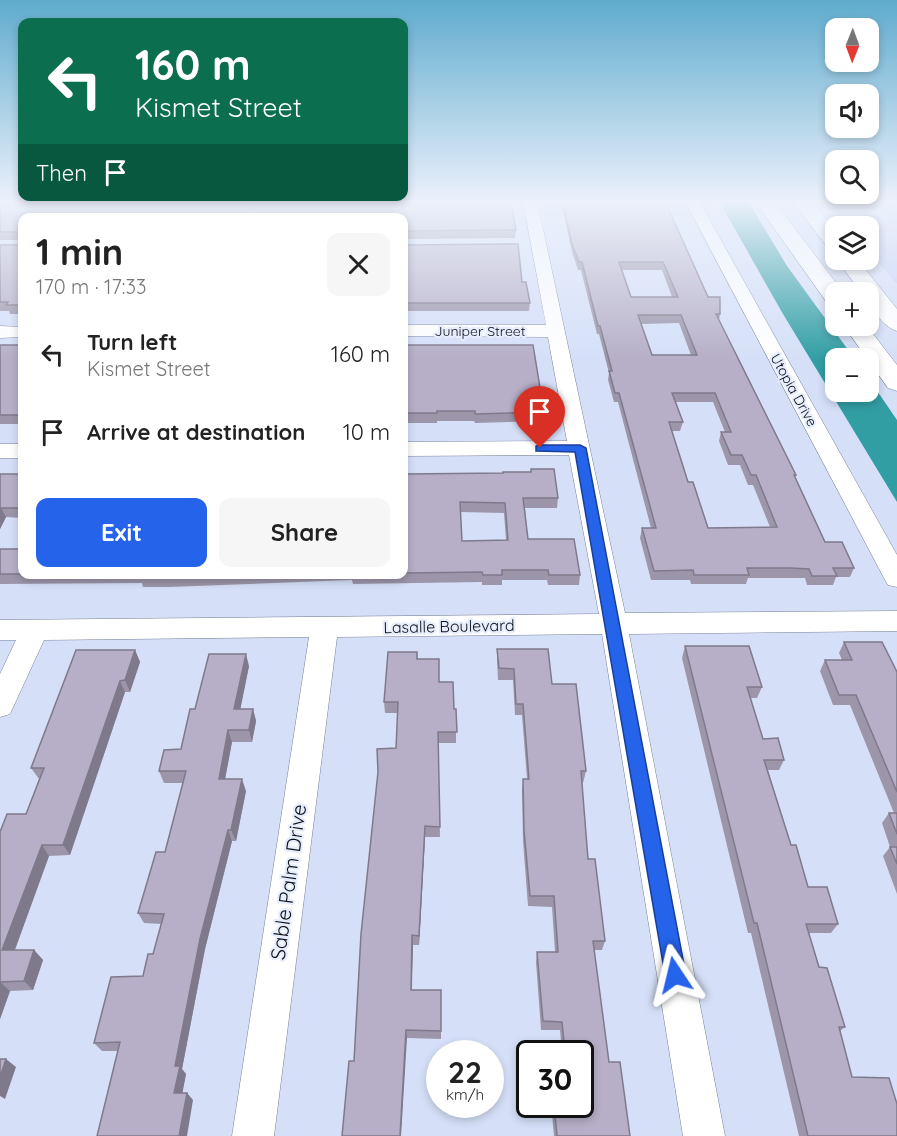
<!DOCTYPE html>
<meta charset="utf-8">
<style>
:root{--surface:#fff;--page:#f6f6f6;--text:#222;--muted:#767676;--accent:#2563eb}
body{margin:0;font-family:Quicksand,sans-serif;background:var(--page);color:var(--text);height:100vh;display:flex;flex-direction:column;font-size:22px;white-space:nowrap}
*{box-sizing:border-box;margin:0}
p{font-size:20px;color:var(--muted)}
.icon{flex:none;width:33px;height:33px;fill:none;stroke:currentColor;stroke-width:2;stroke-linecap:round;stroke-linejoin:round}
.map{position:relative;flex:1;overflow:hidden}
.sheet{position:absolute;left:18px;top:213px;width:390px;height:366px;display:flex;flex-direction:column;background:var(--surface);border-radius:12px;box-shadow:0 3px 9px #0003}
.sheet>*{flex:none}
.top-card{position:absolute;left:18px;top:18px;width:390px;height:183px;border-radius:12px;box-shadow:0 3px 9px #0003;background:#0b6e4f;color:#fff;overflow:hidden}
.needle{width:39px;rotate:181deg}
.controls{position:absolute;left:825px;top:18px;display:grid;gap:12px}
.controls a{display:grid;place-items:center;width:54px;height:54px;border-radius:12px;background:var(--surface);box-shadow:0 3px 9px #0003;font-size:30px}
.speed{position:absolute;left:426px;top:1040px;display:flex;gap:12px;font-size:30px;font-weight:700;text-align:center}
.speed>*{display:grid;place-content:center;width:78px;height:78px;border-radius:50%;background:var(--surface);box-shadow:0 3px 9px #0003;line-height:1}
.speed small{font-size:15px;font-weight:400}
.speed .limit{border:3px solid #111;border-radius:9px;background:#fff;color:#111}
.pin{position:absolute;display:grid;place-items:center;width:51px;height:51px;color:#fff;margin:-62px -26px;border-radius:50% 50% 50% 0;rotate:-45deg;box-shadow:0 0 6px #0007}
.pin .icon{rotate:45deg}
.me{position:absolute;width:66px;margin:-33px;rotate:350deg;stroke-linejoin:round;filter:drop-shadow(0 0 4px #0008)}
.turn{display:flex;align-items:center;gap:21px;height:126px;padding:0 18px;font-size:27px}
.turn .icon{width:78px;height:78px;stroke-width:2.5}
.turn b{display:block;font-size:42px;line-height:51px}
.then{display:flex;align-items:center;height:57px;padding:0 18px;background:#0003;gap:12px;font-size:22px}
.round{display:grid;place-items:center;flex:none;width:63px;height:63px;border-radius:12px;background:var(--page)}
.head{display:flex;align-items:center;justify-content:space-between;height:102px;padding:0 18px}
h1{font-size:36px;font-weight:700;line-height:45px}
.primary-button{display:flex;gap:12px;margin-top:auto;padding:12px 18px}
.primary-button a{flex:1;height:69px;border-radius:12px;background:var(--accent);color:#fff;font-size:24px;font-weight:700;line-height:69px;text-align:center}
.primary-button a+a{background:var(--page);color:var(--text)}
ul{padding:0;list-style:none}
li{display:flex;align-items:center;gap:18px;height:78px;padding:0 18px}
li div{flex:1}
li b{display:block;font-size:22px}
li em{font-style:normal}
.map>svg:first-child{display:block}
</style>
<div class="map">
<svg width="897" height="1136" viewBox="0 0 897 1136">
<rect width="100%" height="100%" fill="#d5e0f8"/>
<g fill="#c5d3f2">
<path d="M 540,201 L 708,201 L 712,216 L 545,217 Z"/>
<path d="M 824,201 L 897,201 L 897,284 L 869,252 L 868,226 L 846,226 Z"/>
</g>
<path fill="#319ea4" d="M 719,201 L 748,201 L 787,266 L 854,358 L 836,358 L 836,392 L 868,392 L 869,379 L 897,420 L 897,502 L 783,314 Z"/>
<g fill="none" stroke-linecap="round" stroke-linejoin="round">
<g stroke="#798398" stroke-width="1">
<g id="minor">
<path d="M 523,201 L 537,201 L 625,613 L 897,611 L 897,631 L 629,634 L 725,1136 L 683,1136 L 602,634 L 337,637 L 274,1136 L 232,1136 L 309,637 L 44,640 L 10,714 L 0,717 L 0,674 L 16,640 L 0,640 L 0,620 L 599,614 L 569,455 L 404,456 L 404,442 L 567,441 L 548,337 L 404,336 L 404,325 L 546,325 Z"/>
<path d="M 685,201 L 699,201 L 897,555 L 897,587 L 888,585 L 884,578 Z"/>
<path d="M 0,326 L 22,327 L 22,337 L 0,338 Z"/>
<rect x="0" y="444" width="22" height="14"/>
</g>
</g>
<g stroke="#798398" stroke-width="1">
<g id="primary">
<path d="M 755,201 L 774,201 L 843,292 L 836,292 L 836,306 L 828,304 Z"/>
<path d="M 792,201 L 811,201 L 836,231 L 836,251 L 829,249 Z"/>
<path d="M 837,260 L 858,260 L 897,309 L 897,331 C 883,327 868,307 868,292 L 861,292 Z"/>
<path d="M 844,326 L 867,326 L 897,365 L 897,391 L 888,388 Z"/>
</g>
</g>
<use href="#minor" fill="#fff" fill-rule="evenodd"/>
<use href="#primary" fill="#fff" fill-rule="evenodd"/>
</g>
<g fill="#9d96ab" fill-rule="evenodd">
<path d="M 0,201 L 511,201 L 516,230 L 515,238 L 404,239 L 404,241 L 404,218 L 22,218 L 22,314 L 10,314 L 9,311 L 0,311 L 0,245 L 21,245 L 21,240 L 0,240 Z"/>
<path d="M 561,201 L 665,201 L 708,297 L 720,314 L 719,320 L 796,475 L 795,478 L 825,542 L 854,568 L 850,577 L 836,577 L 833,585 L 807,585 L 805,578 L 748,578 L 746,584 L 691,584 L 690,580 L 651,580 L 640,538 L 642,528 L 651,528 L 618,402 L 614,402 L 608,380 L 609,373 L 599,334 L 597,334 L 581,270 L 578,270 L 572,252 ZM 622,270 L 662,270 L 672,297 L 631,297 ZM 679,323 L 691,355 L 652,355 L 641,324 ZM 675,402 L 713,402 L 725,432 L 721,432 L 719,441 L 728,465 L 740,465 L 748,485 L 753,485 L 770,527 L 708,528 L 688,482 L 672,431 L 680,431 L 683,422 Z"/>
<path d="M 404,245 L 522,282 L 530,303 L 529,311 L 404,311 Z"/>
<rect x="0" y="345" width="22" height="79"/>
<path d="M 404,345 L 544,412 L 543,421 L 475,423 L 474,421 L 437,421 L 437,423 L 404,423 Z"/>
<path d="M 0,474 L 22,474 L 22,518 L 6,517 L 0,529 Z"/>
<path d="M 404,474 L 558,498 L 557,508 L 525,508 L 528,539 L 580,575 L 579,585 L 548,585 L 547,580 L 502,580 L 502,585 L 482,585 L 482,582 L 353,584 L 352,580 L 169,587 L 143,587 L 142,583 L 0,584 L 0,549 L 22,549 L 22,574 L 404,574 ZM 460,512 L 504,513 L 506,540 L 462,541 Z"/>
<path d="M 844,642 L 897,672 L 897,894 L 883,856 L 890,847 L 882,823 L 889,813 L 894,813 L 850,705 L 833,705 L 820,671 L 825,660 L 842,660 L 839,653 Z"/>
<path d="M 685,646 L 762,687 L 757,698 L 750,698 L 763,739 L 784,760 L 779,770 L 768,770 L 791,845 L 808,887 L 838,924 L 831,933 L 809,933 L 819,967 L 845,1027 L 840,1031 L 852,1077 L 897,1136 L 799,1136 L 751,933 L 748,933 L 682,658 Z"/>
<path d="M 497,649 L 552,684 L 586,771 L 583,783 L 582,783 L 588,859 L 605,941 L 602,950 L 594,950 L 609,1062 L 630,1136 L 554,1136 L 551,1104 L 580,1104 L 580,1053 L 562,1053 L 560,1030 L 541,1030 L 536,962 L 537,952 L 555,952 L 552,907 L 528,906 L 523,841 L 522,790 L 523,779 L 527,779 L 522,715 L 515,715 L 513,680 L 498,680 L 497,661 Z"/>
<path d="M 135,650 L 140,662 L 130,692 L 125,692 L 70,855 L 49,856 L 15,950 L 34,950 L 43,960 L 33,990 L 10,991 L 0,1019 L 0,832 L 26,814 L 39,779 L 31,768 Z"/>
<path d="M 417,652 L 418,659 L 439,682 L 454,709 L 456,709 L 456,743 L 438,743 L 440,837 L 425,837 L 419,945 L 413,945 L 412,990 L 441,990 L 441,1039 L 407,1038 L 354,1061 L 396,748 L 398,713 L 385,713 L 384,702 Z"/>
<path d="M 249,666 L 240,709 L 253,709 L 256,721 L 252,742 L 232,742 L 225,779 L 246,791 L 236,841 L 232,841 L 205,949 L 182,1069 L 186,1074 L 182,1093 L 193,1100 L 117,1051 L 102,1051 L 94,1043 L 143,976 L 153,954 L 162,924 L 144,923 L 138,913 L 165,852 L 183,783 L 164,783 L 159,771 L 181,749 L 195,709 Z"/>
</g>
<g fill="#7f7a8b">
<path d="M 1,508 L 6,517 L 0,529 L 0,510 Z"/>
<path d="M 135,650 L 140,662 L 130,692 L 125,680 Z"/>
<path d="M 246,654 L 249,666 L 238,721 L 234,709 Z"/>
<path d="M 120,681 L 125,692 L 70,855 L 63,845 Z"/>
<path d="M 253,709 L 256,721 L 252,742 L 249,730 Z"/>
<path d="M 228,730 L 232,742 L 223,790 L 219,779 Z"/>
<path d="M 242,779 L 246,791 L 236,841 L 231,830 Z"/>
<path d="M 425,826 L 425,837 L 419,945 L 419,936 Z"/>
<path d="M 228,830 L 232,841 L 205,949 L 182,1069 L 186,1074 L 181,1101 L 174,1093 L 175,1066 L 200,939 Z"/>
<path d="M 42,845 L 49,856 L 11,960 L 2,950 Z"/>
<path d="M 412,935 L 413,945 L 411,999 L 411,990 Z"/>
<path d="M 34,950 L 43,960 L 33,990 L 24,981 Z"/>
<path d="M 0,982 L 10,991 L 0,1019 Z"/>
<path d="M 406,1030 L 407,1038 L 401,1136 L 400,1136 Z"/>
<path d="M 6,1059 L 16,1067 L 5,1099 L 0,1096 L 0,1077 Z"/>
<path d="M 187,1093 L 193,1100 L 187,1136 L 179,1136 Z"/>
</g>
<g fill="#b6afc7" stroke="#7f7a8b" stroke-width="1.5" fill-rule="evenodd">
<path d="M 0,201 L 511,201 L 516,230 L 404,231 L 404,218 L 22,218 L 22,305 L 6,305 L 8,302 L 0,302 L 0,245 L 21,245 L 21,232 L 0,232 Z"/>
<path d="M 562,201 L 665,201 L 708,297 L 720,297 L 720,314 L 716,314 L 796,475 L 794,475 L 825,542 L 842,542 L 854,568 L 833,568 L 837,576 L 812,576 L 809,569 L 791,568 L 747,568 L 749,575 L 694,575 L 693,570 L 654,571 L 642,528 L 656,528 L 619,393 L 615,393 L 609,371 L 612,371 L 600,326 L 598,326 L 582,262 L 579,262 L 572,244 ZM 619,262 L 663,262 L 678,297 L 631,297 ZM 638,315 L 681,315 L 697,355 L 652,355 ZM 672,393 L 715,393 L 731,432 L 721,432 L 731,455 L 742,455 L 751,475 L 756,475 L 777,527 L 708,528 L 693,482 L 688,482 L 669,422 L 683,422 Z"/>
<path d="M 518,244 L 522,282 L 526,282 L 530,303 L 404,303 L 404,245 Z"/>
<rect x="0" y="345" width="22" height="70"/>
<path d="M 404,345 L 533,345 L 544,412 L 475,414 L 475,411 L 437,411 L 437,413 L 404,413 Z"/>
<path d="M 531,469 L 554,469 L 558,498 L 523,498 L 528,539 L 574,539 L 580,575 L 549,575 L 548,570 L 502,570 L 502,575 L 483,575 L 482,572 L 404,573 L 404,474 L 503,473 L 503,472 L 531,472 ZM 460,502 L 505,503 L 508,540 L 462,541 Z"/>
<path d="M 0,474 L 22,474 L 22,508 L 1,508 L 0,510 Z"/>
<rect x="0" y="549" width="22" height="25"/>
<path d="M 141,574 L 233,574 L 140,577 Z"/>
<path d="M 844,642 L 882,642 L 897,672 L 897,792 L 856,695 L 839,695 L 825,660 L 852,660 Z"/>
<path d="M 685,646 L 749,646 L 762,687 L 747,687 L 763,739 L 778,738 L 784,760 L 764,760 L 791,845 L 796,845 L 808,887 L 827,887 L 838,924 L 806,924 L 819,967 L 827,968 L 845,1027 L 839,1027 L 852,1077 L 889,1078 L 897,1104 L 897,1136 L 808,1136 L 757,923 L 754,923 Z"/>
<path d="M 497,649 L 548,649 L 552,684 L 576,684 L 586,771 L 581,771 L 588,859 L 595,859 L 605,941 L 593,941 L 609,1062 L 620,1062 L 630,1136 L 557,1136 L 554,1104 L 580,1104 L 580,1053 L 565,1053 L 562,1022 L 543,1021 L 537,952 L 558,952 L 554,896 L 530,896 L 524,830 L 523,779 L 529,779 L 523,704 L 516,704 L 514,669 L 499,668 Z"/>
<path d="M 76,650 L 135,650 L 125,680 L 120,681 L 63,845 L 42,845 L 2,950 L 34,950 L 24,981 L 0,982 L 0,983 L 0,832 L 7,814 L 26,814 L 44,768 L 31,768 Z"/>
<path d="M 388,652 L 417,652 L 417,659 L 439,659 L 439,682 L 453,682 L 454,709 L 456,709 L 457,732 L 438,732 L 440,827 L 425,826 L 419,936 L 412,935 L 411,990 L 441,990 L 441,1031 L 406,1030 L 400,1136 L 342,1136 L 349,1061 L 354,1061 L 361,934 L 378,772 L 377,749 L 396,748 L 398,702 L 384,702 Z"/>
<path d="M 209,654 L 246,654 L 234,709 L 253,709 L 249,730 L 228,730 L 219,779 L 242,779 L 231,830 L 228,830 L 200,939 L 175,1066 L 180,1066 L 174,1093 L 187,1093 L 179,1136 L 97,1136 L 120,1042 L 94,1043 L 111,977 L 143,976 L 148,954 L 153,954 L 164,914 L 138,913 L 156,852 L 165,852 L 186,771 L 159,771 L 164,750 L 181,749 L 190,709 L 195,709 Z"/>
<path d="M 889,813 L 897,813 L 897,834 Z"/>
<path d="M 890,847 L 897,847 L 897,864 Z"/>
<path d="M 0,1059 L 6,1059 L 0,1077 Z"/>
</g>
<linearGradient id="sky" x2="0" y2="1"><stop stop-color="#5fabcd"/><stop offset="0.56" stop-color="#ecf1fc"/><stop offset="1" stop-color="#ecf1fc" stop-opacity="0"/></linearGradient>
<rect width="897" height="360" fill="url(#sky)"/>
<path fill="#2563eb" stroke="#184099" stroke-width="1.5" d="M 540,445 L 580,445 L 586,448 L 686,975 L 683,983 L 675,986 L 668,983 L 665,975 L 575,452 L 536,451 L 536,446 Z"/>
<g text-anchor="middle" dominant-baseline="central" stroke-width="4.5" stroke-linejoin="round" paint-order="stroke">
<g font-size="14" fill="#0c1017" stroke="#e6edfc">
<text x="480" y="331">Juniper Street</text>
<text transform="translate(794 390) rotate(61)">Utopia Drive</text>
</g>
<g font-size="16" fill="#0c1017" stroke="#e6edfc">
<text transform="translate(449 626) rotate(-1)">Lasalle Boulevard</text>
</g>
<g font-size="20" fill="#0c1017" stroke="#e6edfc">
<text transform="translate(288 882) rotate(-82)">Sable Palm Drive</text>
</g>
</g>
</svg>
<div class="controls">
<a><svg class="needle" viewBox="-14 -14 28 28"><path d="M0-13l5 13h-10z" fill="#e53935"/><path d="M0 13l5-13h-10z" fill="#767676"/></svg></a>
<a><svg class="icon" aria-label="sound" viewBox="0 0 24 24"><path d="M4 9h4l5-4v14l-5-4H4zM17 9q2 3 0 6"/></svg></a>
<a><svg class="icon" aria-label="search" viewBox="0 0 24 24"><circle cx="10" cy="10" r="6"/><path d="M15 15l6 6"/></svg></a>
<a><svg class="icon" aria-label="layers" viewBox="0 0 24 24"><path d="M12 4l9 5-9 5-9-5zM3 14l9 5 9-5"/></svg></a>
<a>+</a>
<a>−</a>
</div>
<div class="speed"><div>22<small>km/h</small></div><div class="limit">30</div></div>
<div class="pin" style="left:540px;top:448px;background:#d93025"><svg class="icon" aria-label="arrive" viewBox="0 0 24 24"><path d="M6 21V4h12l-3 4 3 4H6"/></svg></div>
<svg class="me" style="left:675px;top:975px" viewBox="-20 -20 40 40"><path d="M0-17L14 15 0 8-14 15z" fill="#2563eb" stroke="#fff" stroke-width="4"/></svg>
<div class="top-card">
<div class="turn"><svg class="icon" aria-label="left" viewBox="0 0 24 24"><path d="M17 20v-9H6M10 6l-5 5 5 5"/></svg><div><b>160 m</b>Kismet Street</div></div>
<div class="then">Then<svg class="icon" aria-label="arrive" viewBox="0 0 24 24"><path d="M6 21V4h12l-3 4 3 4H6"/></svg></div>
</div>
<section class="sheet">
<div class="head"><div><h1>1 min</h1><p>170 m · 17:33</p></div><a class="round"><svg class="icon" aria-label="close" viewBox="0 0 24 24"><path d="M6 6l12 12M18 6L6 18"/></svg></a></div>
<ul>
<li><svg class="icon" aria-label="left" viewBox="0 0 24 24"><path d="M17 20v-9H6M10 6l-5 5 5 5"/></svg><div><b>Turn left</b><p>Kismet Street</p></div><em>160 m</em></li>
<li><svg class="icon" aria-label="arrive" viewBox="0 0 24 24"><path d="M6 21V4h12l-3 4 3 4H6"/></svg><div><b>Arrive at destination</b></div><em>10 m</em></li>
</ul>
<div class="primary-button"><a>Exit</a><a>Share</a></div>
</section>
</div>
